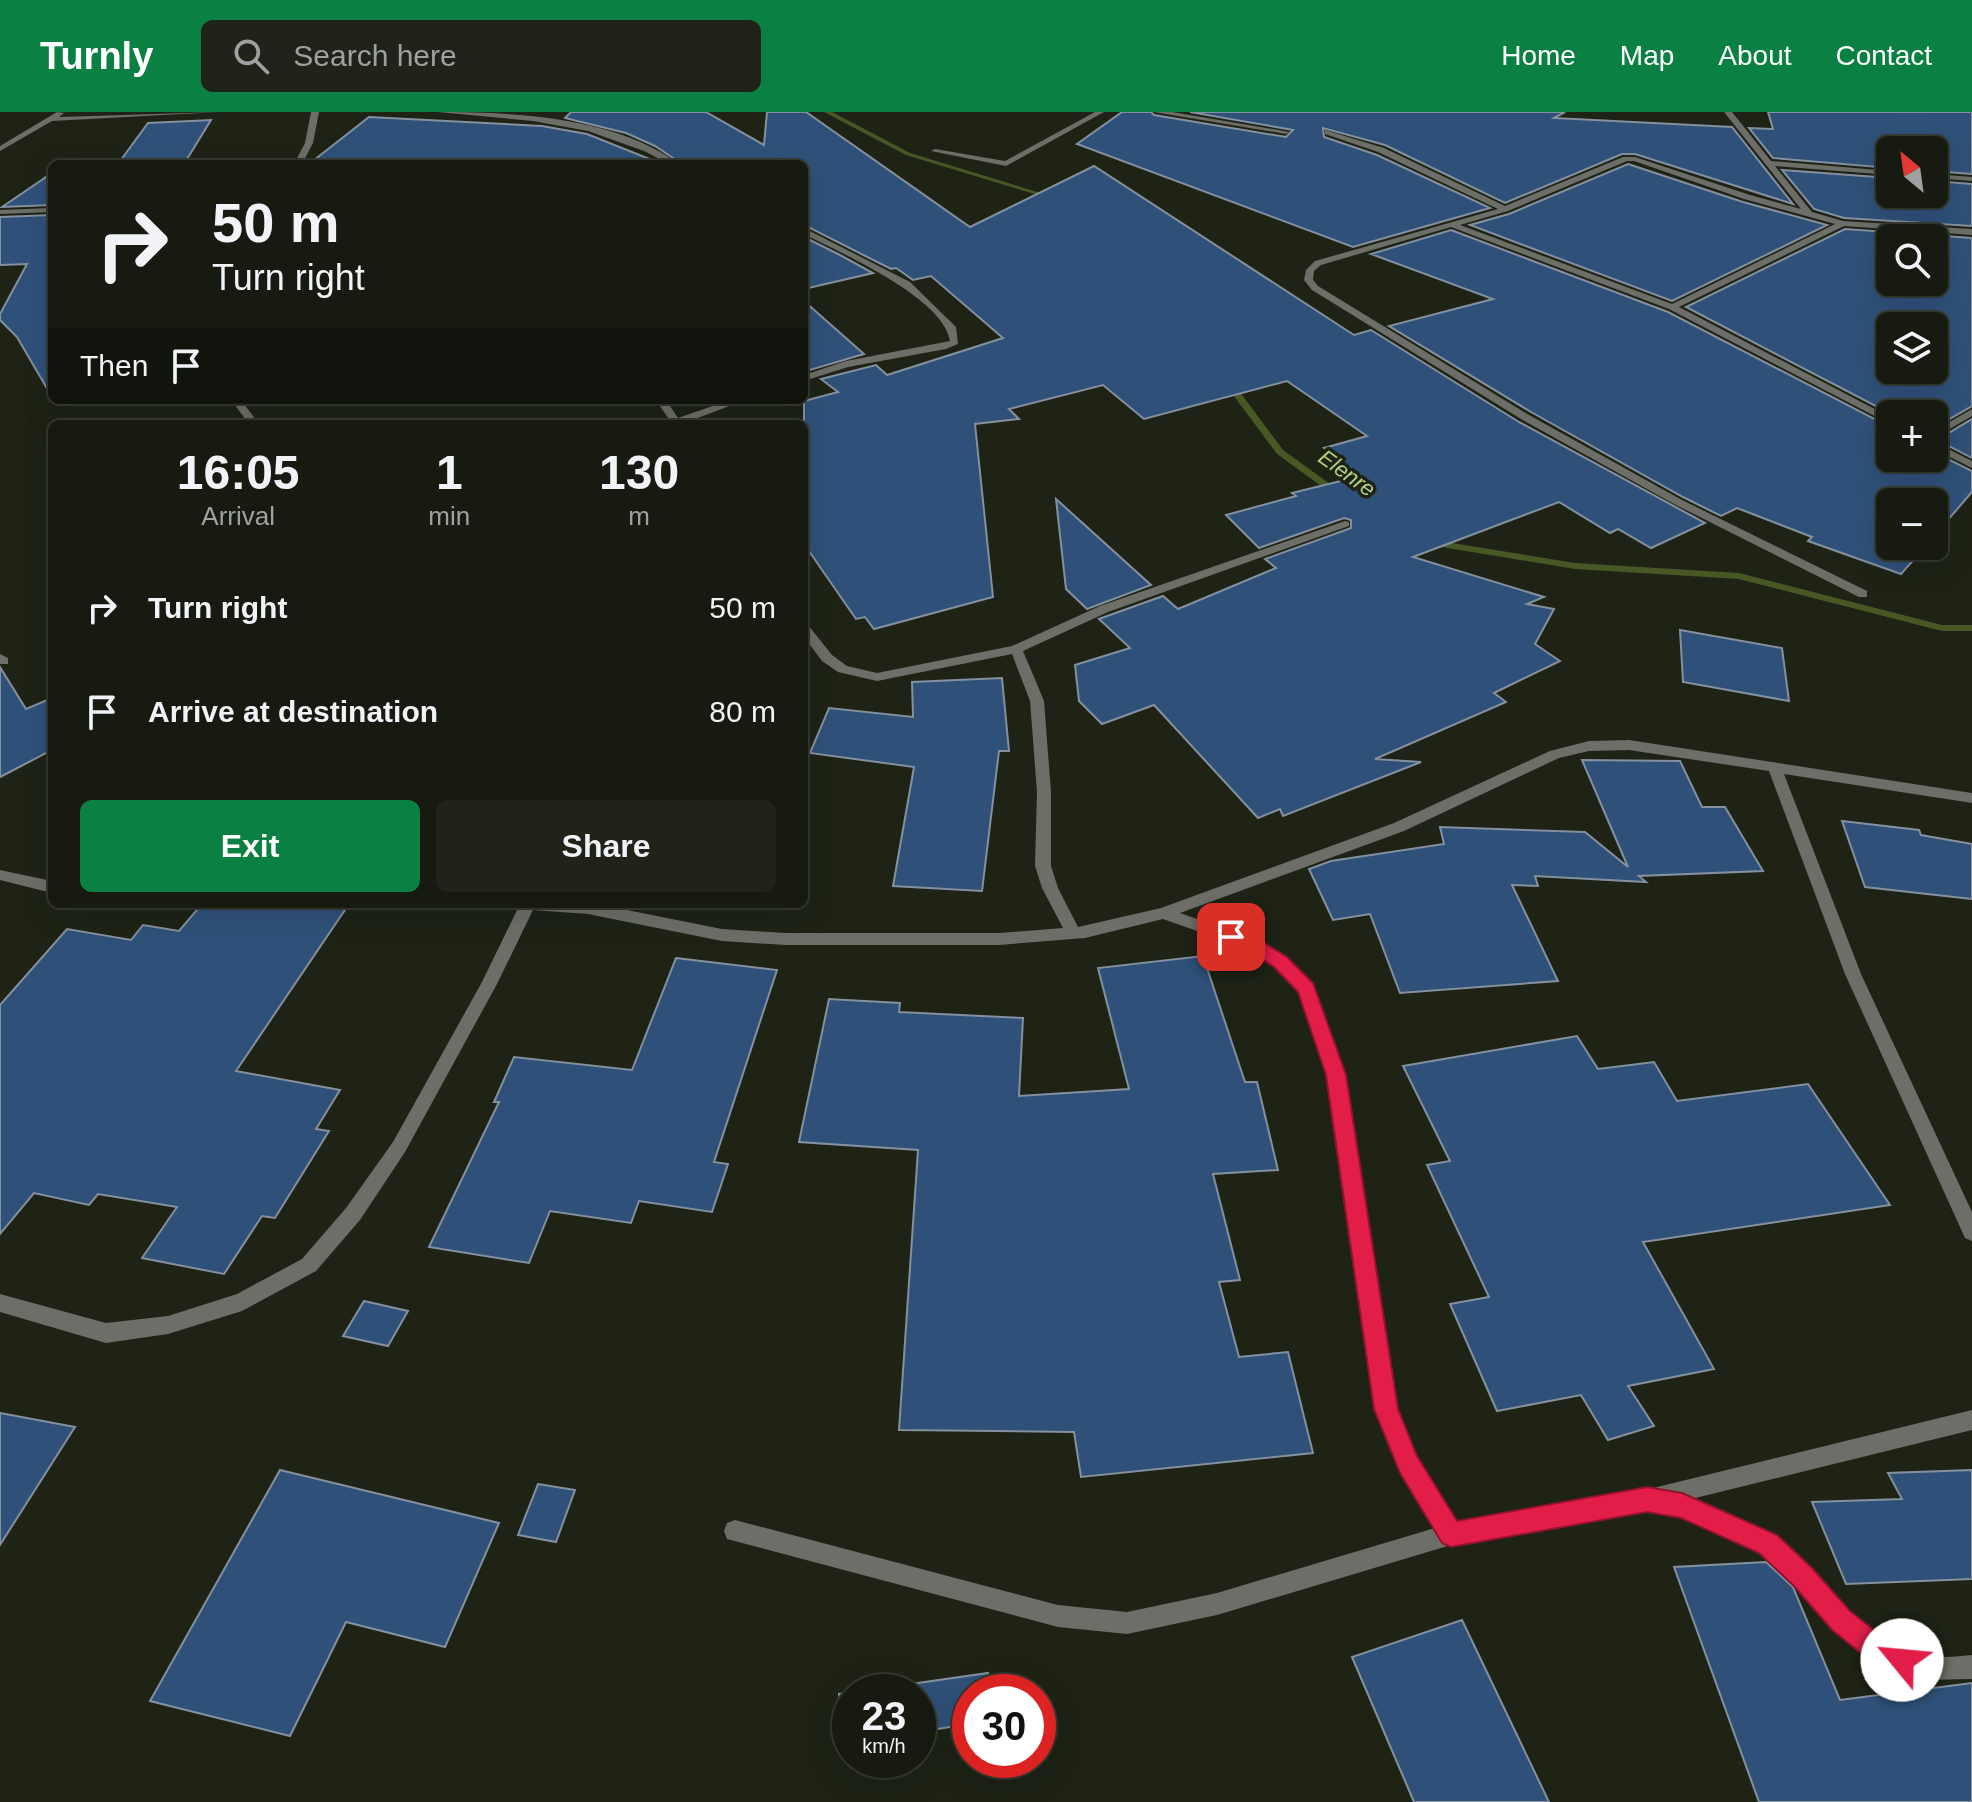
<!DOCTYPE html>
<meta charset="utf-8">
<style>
:root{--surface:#161a10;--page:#1f2319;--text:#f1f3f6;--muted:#9ea19f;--line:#353830;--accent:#0b8043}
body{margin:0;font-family:Helvetica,sans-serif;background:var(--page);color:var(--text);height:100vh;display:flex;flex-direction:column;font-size:30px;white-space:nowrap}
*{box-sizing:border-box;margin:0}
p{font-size:26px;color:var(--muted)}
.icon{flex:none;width:44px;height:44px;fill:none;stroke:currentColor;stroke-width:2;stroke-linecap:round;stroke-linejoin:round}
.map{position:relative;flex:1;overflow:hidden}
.panel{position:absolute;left:48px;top:308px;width:760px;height:488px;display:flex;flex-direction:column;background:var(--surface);border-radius:12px;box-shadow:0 8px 32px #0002,0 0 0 2px var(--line)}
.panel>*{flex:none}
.hud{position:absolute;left:48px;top:48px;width:760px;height:244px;border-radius:12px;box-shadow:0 8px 32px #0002,0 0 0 2px var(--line);background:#161a10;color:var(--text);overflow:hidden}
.needle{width:52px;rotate:331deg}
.tools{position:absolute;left:1876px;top:24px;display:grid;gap:16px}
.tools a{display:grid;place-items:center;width:72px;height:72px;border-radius:12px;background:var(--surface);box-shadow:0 8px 32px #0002,0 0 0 2px var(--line);font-size:40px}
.speed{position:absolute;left:832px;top:1562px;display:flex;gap:16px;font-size:40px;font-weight:700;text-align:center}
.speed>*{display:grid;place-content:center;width:104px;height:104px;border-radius:50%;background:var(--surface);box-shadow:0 8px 32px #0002,0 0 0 2px var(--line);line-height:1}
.speed small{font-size:20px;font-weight:400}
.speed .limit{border:12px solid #d22;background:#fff;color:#111}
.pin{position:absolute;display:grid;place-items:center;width:68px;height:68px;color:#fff;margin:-34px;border-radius:16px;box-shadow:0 4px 12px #0006}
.me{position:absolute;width:88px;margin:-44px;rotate:298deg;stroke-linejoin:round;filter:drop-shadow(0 0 6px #0008)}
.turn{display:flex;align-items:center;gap:28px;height:168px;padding:0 32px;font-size:36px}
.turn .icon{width:104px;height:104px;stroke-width:2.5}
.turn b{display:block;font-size:56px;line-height:68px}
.then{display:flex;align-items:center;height:76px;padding:0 32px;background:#0003;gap:16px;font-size:30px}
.eta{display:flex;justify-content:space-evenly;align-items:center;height:136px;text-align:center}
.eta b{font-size:48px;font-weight:600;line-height:56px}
.primary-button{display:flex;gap:16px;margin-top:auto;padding:16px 32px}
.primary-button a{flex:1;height:92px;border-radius:12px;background:var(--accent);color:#fff;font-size:32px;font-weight:600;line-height:92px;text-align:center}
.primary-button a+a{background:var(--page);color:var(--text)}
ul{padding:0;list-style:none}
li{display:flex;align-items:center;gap:24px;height:104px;padding:0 32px}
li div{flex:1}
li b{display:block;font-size:30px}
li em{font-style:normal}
header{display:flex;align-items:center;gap:48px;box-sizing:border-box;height:112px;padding:0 40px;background:var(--accent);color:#fff}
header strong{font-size:38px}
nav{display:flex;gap:44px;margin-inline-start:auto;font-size:28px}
.search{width:560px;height:72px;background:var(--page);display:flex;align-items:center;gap:20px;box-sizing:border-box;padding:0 28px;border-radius:12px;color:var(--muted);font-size:30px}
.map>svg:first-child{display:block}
</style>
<header>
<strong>Turnly</strong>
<div class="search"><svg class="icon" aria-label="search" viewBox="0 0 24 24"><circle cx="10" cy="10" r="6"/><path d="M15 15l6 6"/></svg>Search here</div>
<nav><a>Home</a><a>Map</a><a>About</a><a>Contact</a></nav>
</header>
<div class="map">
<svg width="1972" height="1690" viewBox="0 0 1972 1690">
<rect width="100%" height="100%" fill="#1e2316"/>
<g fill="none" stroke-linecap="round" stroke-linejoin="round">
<g fill="#485824" fill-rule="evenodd">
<path d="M 824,0 L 832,0 L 910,41 L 1057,86 L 1051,87 L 906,43 Z"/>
<path d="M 1225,268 L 1231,268 L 1283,338 L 1341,380 L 1341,384 L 1335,384 L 1277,342 L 1225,272 Z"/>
<path d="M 1428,427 L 1575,451 L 1739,461 L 1942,513 L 1972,513 L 1972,519 L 1942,519 L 1739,467 L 1575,457 L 1424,432 L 1424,428 Z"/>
</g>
</g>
<g fill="#2f5179" stroke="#85909e" stroke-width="2" fill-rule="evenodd">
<path d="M 571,0 L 706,0 L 764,33 L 767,0 L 806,0 L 970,115 L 1094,54 L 1354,223 L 1371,218 L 1519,310 L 1705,411 L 1651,436 L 1618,417 L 1610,421 L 1559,390 L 1413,445 L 1544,485 L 1527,492 L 1554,497 L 1535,532 L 1560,549 L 1494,581 L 1506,590 L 1375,647 L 1421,650 L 1283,704 L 1280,697 L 1258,706 L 1154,593 L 1102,612 L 1079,589 L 1075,553 L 1130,536 L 1099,507 L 1163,484 L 1178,497 L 1276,456 L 1265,447 L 1351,416 L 1351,408 L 1344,406 L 1259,436 L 1226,403 L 1296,384 L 1292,381 L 1361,364 L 1324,336 L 1367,324 L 1287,269 L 1144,307 L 1103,273 L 1009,297 L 1019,307 L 975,312 L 993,485 L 874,517 L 865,505 L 856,507 L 804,432 L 804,289 L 838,280 L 821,267 L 876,253 L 887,263 L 1003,226 L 931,164 L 913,168 L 896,156 L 891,157 L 804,113 L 804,52 L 682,52 L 655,34 L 626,21 L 565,6 Z"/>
<path d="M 1122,0 L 1151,0 L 1154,3 L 1286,25 L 1293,18 L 1190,0 L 1565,0 L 1554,6 L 1732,15 L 1793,92 L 1635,42 L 1622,42 L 1505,91 L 1385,33 L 1323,16 L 1324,25 L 1377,43 L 1490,96 L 1353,135 L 1077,32 Z"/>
<path d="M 1768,0 L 1972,0 L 1972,62 L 1934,59 L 1934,38 L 1890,38 L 1890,56 L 1773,46 L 1749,16 L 1773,17 Z"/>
<path d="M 369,5 L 542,14 L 587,22 L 662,52 L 583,52 L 580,47 L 549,52 L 309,52 Z"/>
<path d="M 211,8 L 184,52 L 118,52 L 148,11 Z"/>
<path d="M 1628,52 L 1743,90 L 1827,113 L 1672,189 L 1470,113 L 1509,102 Z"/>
<path d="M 1782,58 L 1890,66 L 1890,82 L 1934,82 L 1934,69 L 1972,72 L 1972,114 L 1844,106 L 1814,97 Z"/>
<path d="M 52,61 L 52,93 L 2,95 Z"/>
<path d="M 52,103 L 52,285 L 17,225 L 0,208 L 0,202 L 27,152 L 0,153 L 0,105 Z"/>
<path d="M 1845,117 L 1972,126 L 1972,294 L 1934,316 L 1934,302 L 1891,302 L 1686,195 ZM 1890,126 L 1934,126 L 1934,170 L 1890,170 ZM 1890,214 L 1934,214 L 1934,258 L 1890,258 Z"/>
<path d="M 1451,118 L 1668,200 L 1890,315 L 1890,346 L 1934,346 L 1934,340 L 1972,359 L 1972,380 L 1934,424 L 1934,390 L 1890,390 L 1890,434 L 1926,434 L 1901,462 L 1808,429 L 1812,425 L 1737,396 L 1721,404 L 1683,385 L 1531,300 L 1389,214 L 1493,187 L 1371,142 Z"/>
<path d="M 804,125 L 840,143 L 873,161 L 804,177 Z"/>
<path d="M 804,189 L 864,242 L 810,258 L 804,253 Z"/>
<path d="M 1972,307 L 1972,346 L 1937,328 Z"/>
<path d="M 1056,387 L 1151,473 L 1087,497 L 1066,477 Z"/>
<path d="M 1680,518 L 1782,536 L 1789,589 L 1683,570 Z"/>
<path d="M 0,555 L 26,597 L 52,586 L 52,638 L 0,665 Z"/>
<path d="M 1002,566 L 1009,639 L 999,639 L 982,779 L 893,774 L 914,655 L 810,641 L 829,596 L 913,605 L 912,570 Z"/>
<path d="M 1582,648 L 1680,649 L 1702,695 L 1725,695 L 1763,759 L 1639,764 L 1646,770 L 1535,764 L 1538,774 L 1512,773 L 1558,869 L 1400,881 L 1370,802 L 1333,808 L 1309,757 L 1331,749 L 1444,732 L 1440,715 L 1585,720 L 1628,755 Z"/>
<path d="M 1842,709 L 1919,718 L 1921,723 L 1972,732 L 1972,787 L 1865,775 Z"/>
<path d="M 202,792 L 349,792 L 236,959 L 340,978 L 316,1017 L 329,1019 L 275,1106 L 262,1104 L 224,1162 L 142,1146 L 177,1095 L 98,1082 L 89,1093 L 34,1081 L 0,1122 L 0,893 L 67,817 L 131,828 L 143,813 L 179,819 Z"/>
<path d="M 1203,844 L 1245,970 L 1257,970 L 1278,1058 L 1213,1062 L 1240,1168 L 1219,1170 L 1239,1245 L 1288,1240 L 1313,1341 L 1081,1365 L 1074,1320 L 899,1318 L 918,1038 L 799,1030 L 829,887 L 900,891 L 899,900 L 1023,906 L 1019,984 L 1129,977 L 1098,856 Z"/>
<path d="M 676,846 L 777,858 L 714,1050 L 728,1052 L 712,1100 L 639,1089 L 631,1111 L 550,1099 L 529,1151 L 429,1135 L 499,990 L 494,990 L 514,945 L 632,958 Z"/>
<path d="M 1577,924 L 1598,957 L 1654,950 L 1677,989 L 1808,972 L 1890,1093 L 1643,1130 L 1714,1257 L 1628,1274 L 1654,1314 L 1608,1328 L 1581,1283 L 1497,1299 L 1450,1192 L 1489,1185 L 1427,1053 L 1450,1049 L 1403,954 Z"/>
<path d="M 364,1189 L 408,1199 L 388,1234 L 343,1224 Z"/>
<path d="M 0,1301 L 75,1315 L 0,1433 Z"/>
<path d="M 280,1358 L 499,1411 L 445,1535 L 346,1510 L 290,1624 L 150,1589 Z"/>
<path d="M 1972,1358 L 1972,1467 L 1846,1472 L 1812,1390 L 1902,1387 L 1888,1361 Z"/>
<path d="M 538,1372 L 575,1378 L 556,1430 L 518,1423 Z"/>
<path d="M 1766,1450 L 1793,1475 L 1840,1588 L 1972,1571 L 1972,1690 L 1759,1690 L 1674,1455 Z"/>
<path d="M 1462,1508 L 1549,1690 L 1414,1690 L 1352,1545 Z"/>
<path d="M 988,1561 L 990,1580 L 970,1580 L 970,1612 L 918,1620 L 918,1580 L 855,1580 Z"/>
<path d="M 850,1581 L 850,1631 L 842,1632 L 839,1582 Z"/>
</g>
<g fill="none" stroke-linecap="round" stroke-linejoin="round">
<g fill="#6c6e67" fill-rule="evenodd">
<path d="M 57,0 L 64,1 L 59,5 L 219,0 L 52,9 L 0,39 L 0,34 Z"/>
<path d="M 311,0 L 319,0 L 313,31 L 302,52 L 294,52 L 305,31 Z"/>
<path d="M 438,0 C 515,0 615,5 679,52 L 669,52 L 644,39 L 588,19 L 533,9 Z"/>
<path d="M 1095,0 L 1104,0 L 1006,54 L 931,39 L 935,37 L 1005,49 Z"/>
<path d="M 1154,0 L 1172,0 L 1290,20 L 1286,22 Z"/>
<path d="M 1724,0 L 1732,0 L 1771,49 L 1890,59 L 1890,63 L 1775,54 L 1812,100 L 1843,109 L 1972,117 L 1972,123 L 1844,114 L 1679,195 L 1890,305 L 1890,312 L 1669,197 L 1451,115 L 1321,153 L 1314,159 L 1313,168 L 1318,174 L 1529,303 L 1682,388 L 1867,479 L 1867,485 L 1859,485 L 1674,392 L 1521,307 L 1312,178 L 1304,168 L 1306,158 L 1315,149 L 1498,97 L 1378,40 L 1325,22 L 1325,18 L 1384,36 L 1505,94 L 1623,45 L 1635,45 L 1750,83 L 1801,97 ZM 1627,49 L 1634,49 L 1744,87 L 1835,112 L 1672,192 L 1460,113 L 1508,99 Z"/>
<path d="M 1934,62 L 1972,65 L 1972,69 L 1934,66 Z"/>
<path d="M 52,96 L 52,100 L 0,102 L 0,98 Z"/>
<path d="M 804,116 L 910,170 L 956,215 L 958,232 L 946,237 L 848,255 L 804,269 L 804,263 L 846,249 L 950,229 C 944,186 841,141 804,122 Z"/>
<path d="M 231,288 L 241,288 L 259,312 L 249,312 Z"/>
<path d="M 656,288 L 666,288 L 678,306 L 730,288 L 745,288 L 682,312 L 672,312 Z"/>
<path d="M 1972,297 L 1972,304 L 1934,326 L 1934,319 Z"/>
<path d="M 1934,330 L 1972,349 L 1972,356 L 1934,337 Z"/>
<path d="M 1345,409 L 1349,410 L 1349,414 L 1108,500 L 1023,539 L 1044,589 L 1051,680 L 1051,754 L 1058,776 L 1078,815 L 1161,796 L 1394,711 L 1550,639 L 1589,629 L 1629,628 L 1972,681 L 1972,691 L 1784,662 L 1861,862 L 1972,1100 L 1972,1129 L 1965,1126 L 1845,862 L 1769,659 L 1629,638 L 1589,639 L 1559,646 L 1404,719 L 1180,801 L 1260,829 L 1287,846 L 1314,877 L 1345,963 L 1396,1297 L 1416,1345 L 1456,1410 L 1649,1377 L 1972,1298 L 1972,1318 L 1691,1387 C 1715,1397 1756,1411 1776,1424 C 1828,1460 1855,1531 1923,1544 C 1938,1547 1957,1544 1972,1543 L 1972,1567 L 1923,1568 L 1873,1548 L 1833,1517 L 1795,1473 L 1760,1440 L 1681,1405 L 1647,1398 L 1451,1433 L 1217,1503 L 1127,1522 L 1058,1515 L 727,1427 L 724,1419 L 727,1411 L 735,1408 L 1058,1493 L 1127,1500 L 1217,1481 L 1435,1416 L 1400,1360 L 1376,1297 L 1327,963 L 1299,880 L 1275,854 L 1248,837 L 1163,807 L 1085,826 L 999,833 L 786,833 L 722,829 L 588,802 L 533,798 L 497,872 L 405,1040 L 360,1108 L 316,1159 L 242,1199 L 168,1222 L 106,1231 L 0,1200 L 0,1182 L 106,1211 L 168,1204 L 237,1182 L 302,1147 L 346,1096 L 393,1030 L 482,870 L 520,792 L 597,792 L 722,817 L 786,821 L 999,821 L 1063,816 L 1042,776 L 1035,754 L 1037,680 L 1030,589 L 1012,542 L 877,569 L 838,560 L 822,549 L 804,525 L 804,512 L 808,513 L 832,543 L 847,554 L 877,561 L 1012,534 L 1100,494 Z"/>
<path d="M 0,542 L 8,546 L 8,552 L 0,552 Z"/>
<path d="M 0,758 L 52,769 L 52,781 L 0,768 Z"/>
</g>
</g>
<path fill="#e11d48" stroke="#92132f" stroke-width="2" d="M 1231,818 L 1261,829 L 1287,845 L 1313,871 L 1346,963 L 1398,1297 L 1417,1344 L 1457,1409 L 1647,1375 L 1682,1381 L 1777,1423 L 1812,1456 L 1850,1499 L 1889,1530 L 1911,1538 L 1915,1548 L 1911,1557 L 1902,1561 L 1871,1549 L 1832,1518 L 1794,1474 L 1759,1441 L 1681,1406 L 1647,1400 L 1451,1435 L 1442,1431 L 1400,1361 L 1374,1297 L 1326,963 L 1298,880 L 1274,855 L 1248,838 L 1225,830 L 1222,825 Z"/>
<g text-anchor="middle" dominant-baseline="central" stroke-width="7" stroke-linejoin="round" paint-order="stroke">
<g font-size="22" font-style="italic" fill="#b5d181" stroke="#1e2316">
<text transform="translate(1347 361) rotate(36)">Elenre</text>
</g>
</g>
</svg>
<div class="tools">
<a><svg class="needle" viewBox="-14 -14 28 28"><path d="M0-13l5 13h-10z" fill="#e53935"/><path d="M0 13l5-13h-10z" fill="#9ea19f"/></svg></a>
<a><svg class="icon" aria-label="search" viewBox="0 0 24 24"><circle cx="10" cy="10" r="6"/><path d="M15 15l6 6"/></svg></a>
<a><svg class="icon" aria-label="layers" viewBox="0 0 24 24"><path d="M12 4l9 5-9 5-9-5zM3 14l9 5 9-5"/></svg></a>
<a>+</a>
<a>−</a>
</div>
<div class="speed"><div>23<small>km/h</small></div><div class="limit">30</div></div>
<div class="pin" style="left:1231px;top:825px;background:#d93025"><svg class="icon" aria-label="arrive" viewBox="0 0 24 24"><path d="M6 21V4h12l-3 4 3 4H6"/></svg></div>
<svg class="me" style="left:1902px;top:1548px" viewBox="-20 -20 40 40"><circle r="19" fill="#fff"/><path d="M0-13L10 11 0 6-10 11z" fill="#e11d48"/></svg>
<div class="hud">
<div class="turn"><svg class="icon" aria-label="right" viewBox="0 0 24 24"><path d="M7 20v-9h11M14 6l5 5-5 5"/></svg><div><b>50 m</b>Turn right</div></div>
<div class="then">Then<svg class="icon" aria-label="arrive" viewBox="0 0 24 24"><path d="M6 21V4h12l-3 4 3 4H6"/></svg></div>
</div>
<section class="panel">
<div class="eta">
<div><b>16:05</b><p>Arrival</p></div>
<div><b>1</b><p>min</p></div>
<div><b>130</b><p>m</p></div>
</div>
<ul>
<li><svg class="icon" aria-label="right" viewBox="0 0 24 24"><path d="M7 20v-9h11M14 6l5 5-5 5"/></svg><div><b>Turn right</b></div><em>50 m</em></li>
<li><svg class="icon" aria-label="arrive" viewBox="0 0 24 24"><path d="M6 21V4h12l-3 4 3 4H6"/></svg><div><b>Arrive at destination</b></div><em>80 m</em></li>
</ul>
<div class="primary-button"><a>Exit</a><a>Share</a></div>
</section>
</div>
